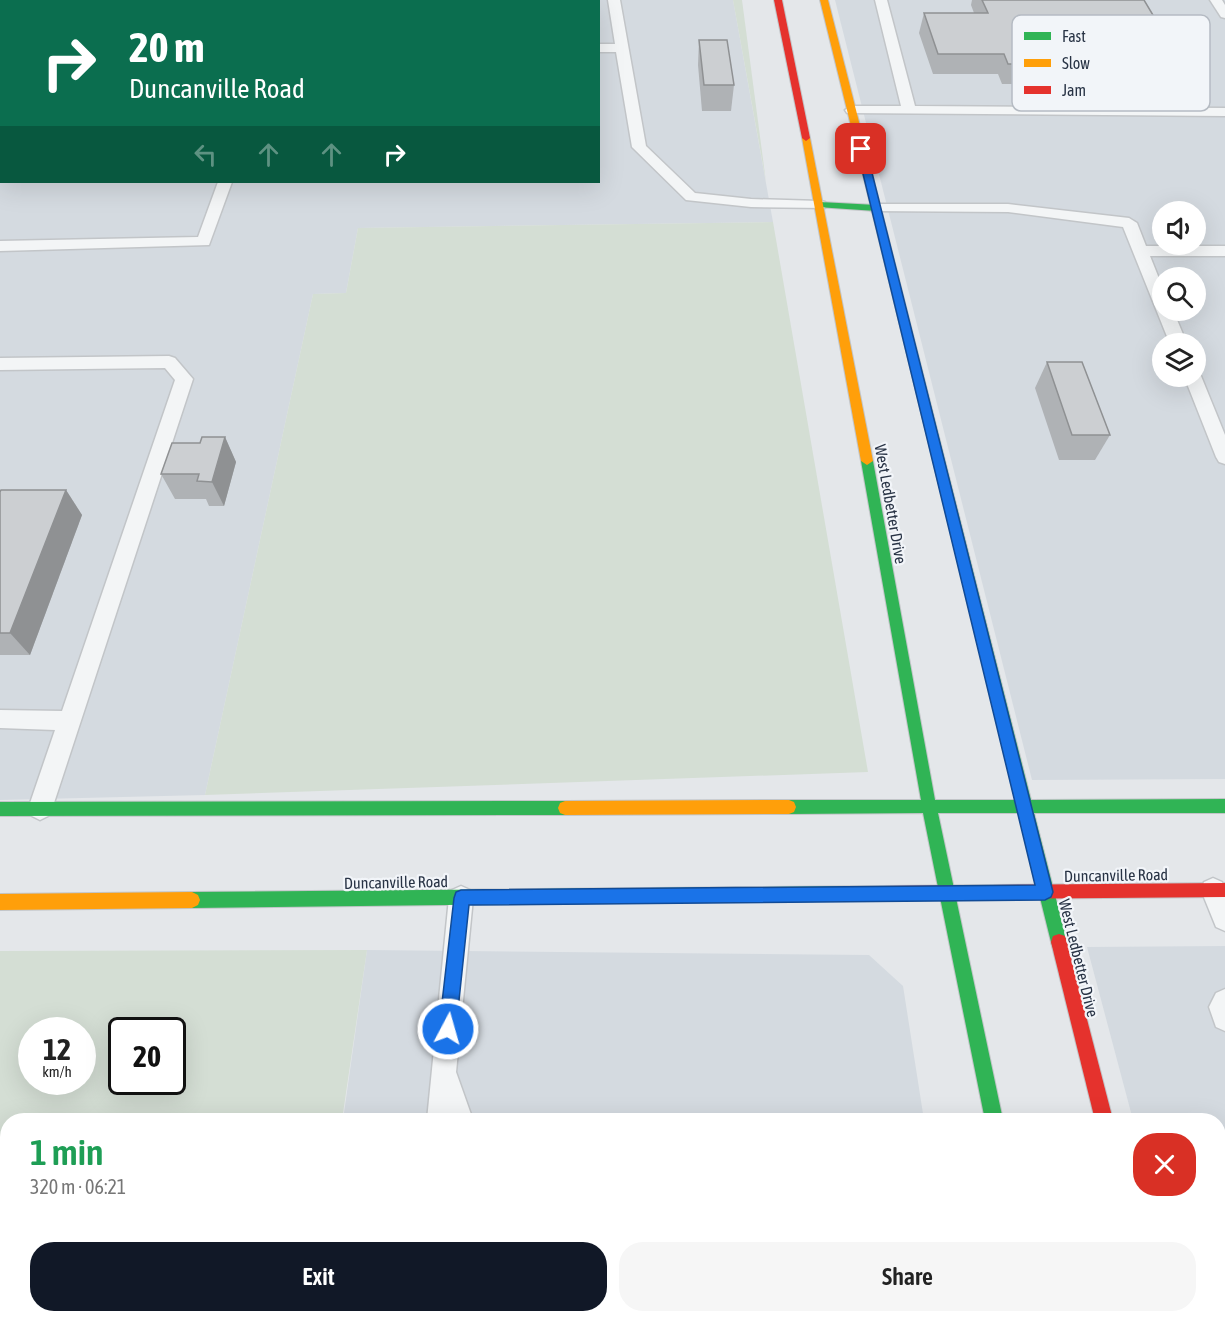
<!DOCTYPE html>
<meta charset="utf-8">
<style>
:root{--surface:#fff;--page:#f6f6f6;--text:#222;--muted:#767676;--accent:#111827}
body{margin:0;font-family:"Asap Condensed",sans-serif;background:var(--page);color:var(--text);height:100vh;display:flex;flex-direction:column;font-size:22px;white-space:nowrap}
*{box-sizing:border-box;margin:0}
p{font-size:20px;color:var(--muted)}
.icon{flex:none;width:33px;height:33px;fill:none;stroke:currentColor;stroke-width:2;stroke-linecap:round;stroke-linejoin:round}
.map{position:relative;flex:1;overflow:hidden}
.panel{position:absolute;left:0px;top:1113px;width:1226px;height:210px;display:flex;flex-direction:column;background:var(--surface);border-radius:24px 24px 0 0;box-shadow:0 6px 24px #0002}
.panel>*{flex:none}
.banner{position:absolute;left:0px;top:0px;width:600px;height:183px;box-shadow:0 6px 24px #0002;background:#0b6e4f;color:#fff;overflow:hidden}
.tools{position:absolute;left:1152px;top:201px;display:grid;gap:12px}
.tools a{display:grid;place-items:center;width:54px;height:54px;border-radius:50%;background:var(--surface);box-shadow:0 6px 24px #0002;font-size:30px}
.speed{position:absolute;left:18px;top:1017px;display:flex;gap:12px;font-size:30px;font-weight:700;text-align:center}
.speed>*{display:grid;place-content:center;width:78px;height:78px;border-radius:50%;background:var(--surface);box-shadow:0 6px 24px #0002;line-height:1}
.speed small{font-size:15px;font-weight:400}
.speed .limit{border:3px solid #111;border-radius:9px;background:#fff;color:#111}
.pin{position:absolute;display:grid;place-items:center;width:51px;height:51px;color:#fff;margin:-26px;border-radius:12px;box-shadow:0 3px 9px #0006}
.me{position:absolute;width:66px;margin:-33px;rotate:6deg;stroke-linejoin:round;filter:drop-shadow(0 0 4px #0008)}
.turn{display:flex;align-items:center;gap:21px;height:126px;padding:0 30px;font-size:27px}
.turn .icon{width:78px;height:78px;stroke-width:2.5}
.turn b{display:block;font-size:42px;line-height:51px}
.lanes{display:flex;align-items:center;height:57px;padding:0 30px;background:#0003;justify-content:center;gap:30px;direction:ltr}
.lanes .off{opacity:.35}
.round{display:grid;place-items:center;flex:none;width:63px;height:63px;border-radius:24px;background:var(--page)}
.head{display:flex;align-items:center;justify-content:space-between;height:102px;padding:0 30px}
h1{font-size:36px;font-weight:600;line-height:45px;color:#1e9e55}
.button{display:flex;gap:12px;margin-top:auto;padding:12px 30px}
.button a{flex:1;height:69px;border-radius:24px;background:var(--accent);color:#fff;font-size:24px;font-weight:600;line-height:69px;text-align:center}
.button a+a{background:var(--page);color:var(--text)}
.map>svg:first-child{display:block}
</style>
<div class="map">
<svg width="1225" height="1323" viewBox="0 0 1225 1323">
<rect width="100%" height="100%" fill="#e4e7ea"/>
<g fill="#d4dae0" fill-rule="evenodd">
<path d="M 0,0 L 733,0 L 773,222 L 358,228 L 346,293 L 313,294 L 205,795 L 0,800 L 0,62 L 1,60 L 2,182 L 598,182 L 598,2 L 2,2 L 0,45 Z"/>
<path d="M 835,0 L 1225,0 L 1225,779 L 1032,780 ZM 1162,212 L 1196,212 L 1196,244 L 1162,244 ZM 1162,278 L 1196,278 L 1196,310 L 1162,310 ZM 1162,344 L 1196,344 L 1196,376 L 1162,376 Z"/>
<path d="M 1225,946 L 1225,1323 L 1187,1323 L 1185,1316 L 1218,1316 L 1218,1120 L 1133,1120 L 1087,947 Z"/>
<path d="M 367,950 L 869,955 L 903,986 L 924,1120 L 343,1120 Z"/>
<path d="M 76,1316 L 955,1316 L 956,1323 L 74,1323 Z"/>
</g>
<g fill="#d4ded4" fill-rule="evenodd">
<path d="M 733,0 L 742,0 L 766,182 Z"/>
<path d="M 773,222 L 868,772 L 205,795 L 313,294 L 346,293 L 358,228 Z"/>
<path d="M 367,950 L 342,1120 L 8,1120 L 8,1316 L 76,1316 L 74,1323 L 0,1323 L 0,951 ZM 82,1030 L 82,1082 L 32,1082 L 32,1030 ZM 172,1030 L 172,1082 L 122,1082 L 122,1030 Z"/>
</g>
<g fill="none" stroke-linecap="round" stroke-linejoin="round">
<g stroke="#c2c5c8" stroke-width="3">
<g id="lane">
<path d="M 50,0 L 62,0 L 49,2 Z"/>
<rect x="496" y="0" width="12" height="2"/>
<path d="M 608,0 L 620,0 L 646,146 L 695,193 L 751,199 L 820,201 L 825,202 L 827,205 L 825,208 L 751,207 L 686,200 L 632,147 L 616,52 L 598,52 L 598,44 L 615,44 Z"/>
<path d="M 875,0 L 887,0 L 915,106 L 1225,108 L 1225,116 L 847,113 L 845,110 L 852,106 L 901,106 Z"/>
<path d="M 1210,0 L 1222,0 L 1225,5 L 1225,18 L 1221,17 Z"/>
<path d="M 0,98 L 2,98 L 0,109 Z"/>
<path d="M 218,182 L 232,182 L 209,245 L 0,251 L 0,241 L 198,237 Z"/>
<path d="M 876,204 L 1008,204 L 1129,218 L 1137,223 L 1146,246 L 1225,246 L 1225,256 L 1150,256 L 1162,286 L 1162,310 L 1173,310 L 1187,344 L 1170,344 L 1123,227 L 1008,212 L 871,211 L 869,208 L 871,205 Z"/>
<path d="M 169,356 L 175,358 L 193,379 L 52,809 L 48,816 L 40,820 L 32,816 L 28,809 L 55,730 L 0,728 L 0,710 L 62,711 L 175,380 L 165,368 L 0,370 L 0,358 Z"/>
<path d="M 1196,371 L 1201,376 L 1225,435 L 1225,464 L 1219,462 L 1216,457 L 1184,376 L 1196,376 Z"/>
<path d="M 1213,878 L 1222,882 L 1225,890 L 1225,931 L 1216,927 L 1201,890 L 1204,882 Z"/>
<path d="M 461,886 L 470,890 L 473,898 L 456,1072 L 473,1120 L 427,1120 L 449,898 L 452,890 Z"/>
<path d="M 1225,989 L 1225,1031 L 1216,1027 L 1209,1007 L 1216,993 Z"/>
<rect x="1218" y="1230" width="7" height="28"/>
<path d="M 409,1316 L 439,1316 L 438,1323 L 408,1323 Z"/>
<path d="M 582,1316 L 615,1316 L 618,1323 L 585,1323 Z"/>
</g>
</g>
<g stroke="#c2c5c8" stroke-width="2">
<g id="fast">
<path d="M 820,202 L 876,205 L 881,208 L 876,211 L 817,207 L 815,205 Z"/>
<path d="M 882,229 L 887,232 L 1031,800 L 1225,799 L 1225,813 L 1034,813 L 1067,942 L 1065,948 L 1059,950 L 1053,948 L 1051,942 L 1019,813 L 938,813 L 1003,1120 L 985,1120 L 923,813 L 789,814 L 784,812 L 782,807 L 784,802 L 789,800 L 921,800 L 861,461 L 867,457 L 873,461 L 935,800 L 1016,800 L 877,232 Z"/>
<path d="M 565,801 L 570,803 L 572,808 L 570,813 L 565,815 L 0,816 L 0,802 Z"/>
<path d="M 883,886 L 888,888 L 891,893 L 888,898 L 883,900 L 192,908 L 186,905 L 184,900 L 186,895 L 192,892 Z"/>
<path d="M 1143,1316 L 1162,1316 L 1165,1323 L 1145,1323 Z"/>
</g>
</g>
<g stroke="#c2c5c8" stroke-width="2">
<g id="slow">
<path d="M 820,0 L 828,0 L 887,232 L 885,234 L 877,232 Z"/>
<path d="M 806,135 L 810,138 L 873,461 L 867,465 L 861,461 L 802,138 Z"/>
<path d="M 789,800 L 794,802 L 796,807 L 794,812 L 789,814 L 565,815 L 560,813 L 558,808 L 560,803 L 565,801 Z"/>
<path d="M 192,892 L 198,895 L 200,900 L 198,905 L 192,908 L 0,910 L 0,894 Z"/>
<path d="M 1022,1316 L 1041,1316 L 1044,1323 L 1024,1323 Z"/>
</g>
</g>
<g stroke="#c2c5c8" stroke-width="2">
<g id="jam">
<path d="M 774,0 L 782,0 L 810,138 L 806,141 L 802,138 Z"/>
<path d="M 1225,883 L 1225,897 L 883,900 L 878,898 L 875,893 L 878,888 L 883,886 Z"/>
<path d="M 1059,934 L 1065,936 L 1067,942 L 1113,1120 L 1095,1120 L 1051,942 L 1053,936 Z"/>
</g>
</g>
<use href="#lane" fill="#f3f5f6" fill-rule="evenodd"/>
<use href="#fast" fill="#30b455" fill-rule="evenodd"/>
<use href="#slow" fill="#ff9f0a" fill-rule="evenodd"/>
<use href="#jam" fill="#e5322d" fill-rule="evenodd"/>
</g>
<g fill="#afb2b5">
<path d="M 972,0 L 1144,0 L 1172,47 L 1200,64 L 1190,84 L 1002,84 L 998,74 L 933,74 L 919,33 L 924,13 L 974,13 L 971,5 Z"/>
<path d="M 699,40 L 734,85 L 731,111 L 702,111 L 698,65 Z"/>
<path d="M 1047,362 L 1110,435 L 1095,460 L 1059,460 L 1035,388 Z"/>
<path d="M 225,437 L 236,462 L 224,506 L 209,506 L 206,499 L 175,499 L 161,474 L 200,443 Z"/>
<path d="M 66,490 L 82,515 L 30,655 L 0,655 L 0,492 Z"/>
</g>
<g fill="#8f9193">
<path d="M 225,437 L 236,462 L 224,506 L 212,482 Z"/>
<path d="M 66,490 L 82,515 L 30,655 L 10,633 Z"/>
</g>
<g fill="#cccfd2" stroke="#8f9193" stroke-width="1.5">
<path d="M 982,0 L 1144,0 L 1172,47 L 1189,47 L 1200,64 L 1008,64 L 1004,54 L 938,54 L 924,13 L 988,13 Z"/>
<path d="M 699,40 L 727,40 L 734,85 L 704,85 Z"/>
<path d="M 1047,362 L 1082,362 L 1110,435 L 1072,435 Z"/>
<path d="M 202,437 L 225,437 L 212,482 L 197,481 L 199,474 L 161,474 L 172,443 L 200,443 Z"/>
<path d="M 1,490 L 66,490 L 10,633 L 0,633 L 0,492 Z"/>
</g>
<path fill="#1a73e8" stroke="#114b97" stroke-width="1.5" d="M 861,146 L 866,149 L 1053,892 L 1051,897 L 1045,900 L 469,905 L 456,1029 L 454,1035 L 448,1037 L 442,1035 L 439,1029 L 454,898 L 456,892 L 461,890 L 1035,885 L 857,149 Z"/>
<g text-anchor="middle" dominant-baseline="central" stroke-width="4.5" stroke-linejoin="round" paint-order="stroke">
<g font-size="16" fill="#283345" stroke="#f2f5f9">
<text transform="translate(891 504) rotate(80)">West Ledbetter Drive</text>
<text transform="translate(1116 875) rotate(-1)">Duncanville Road</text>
<text transform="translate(396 882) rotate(-1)">Duncanville Road</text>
<text transform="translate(1079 958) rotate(76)">West Ledbetter Drive</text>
</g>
</g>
<rect x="1012" y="15" width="198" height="96" rx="9" fill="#f2f5f9" stroke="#b5bbc3" stroke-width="1.5"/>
<rect x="1024" y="32" width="27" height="8" fill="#30b455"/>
<rect x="1024" y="59" width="27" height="8" fill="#ff9f0a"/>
<rect x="1024" y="86" width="27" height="8" fill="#e5322d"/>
<g font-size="16" fill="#283345">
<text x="1062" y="42">Fast</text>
<text x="1062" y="69">Slow</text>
<text x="1062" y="96">Jam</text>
</g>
</svg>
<div class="tools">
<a><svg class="icon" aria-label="sound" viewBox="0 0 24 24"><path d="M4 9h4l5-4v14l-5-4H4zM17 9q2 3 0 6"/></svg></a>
<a><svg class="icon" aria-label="search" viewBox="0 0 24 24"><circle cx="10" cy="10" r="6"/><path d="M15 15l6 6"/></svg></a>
<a><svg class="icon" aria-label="layers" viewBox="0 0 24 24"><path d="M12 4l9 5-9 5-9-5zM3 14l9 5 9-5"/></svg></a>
</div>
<div class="speed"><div>12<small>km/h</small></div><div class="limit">20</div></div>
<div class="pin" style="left:861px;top:149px;background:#d93025"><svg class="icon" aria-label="arrive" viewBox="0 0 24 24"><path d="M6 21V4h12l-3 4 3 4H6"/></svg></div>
<svg class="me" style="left:448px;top:1029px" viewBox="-20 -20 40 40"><circle r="17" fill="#1a73e8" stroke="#fff" stroke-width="3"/><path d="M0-11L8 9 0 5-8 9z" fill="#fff"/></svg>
<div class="banner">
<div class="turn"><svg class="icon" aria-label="right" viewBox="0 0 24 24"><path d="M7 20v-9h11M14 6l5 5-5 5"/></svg><div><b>20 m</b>Duncanville Road</div></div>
<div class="lanes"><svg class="icon off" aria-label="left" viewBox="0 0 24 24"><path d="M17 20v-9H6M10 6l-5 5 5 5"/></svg><svg class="icon off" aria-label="ahead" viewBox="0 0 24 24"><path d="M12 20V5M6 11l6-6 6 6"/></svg><svg class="icon off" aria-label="ahead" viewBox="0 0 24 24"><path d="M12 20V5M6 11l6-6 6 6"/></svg><svg class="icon" aria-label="right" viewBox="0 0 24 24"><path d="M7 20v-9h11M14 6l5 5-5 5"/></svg></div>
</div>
<section class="panel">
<div class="head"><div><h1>1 min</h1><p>320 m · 06:21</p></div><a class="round" style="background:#d93025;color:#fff"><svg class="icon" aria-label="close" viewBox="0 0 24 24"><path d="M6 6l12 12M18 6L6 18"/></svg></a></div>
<div class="button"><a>Exit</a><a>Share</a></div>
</section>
</div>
